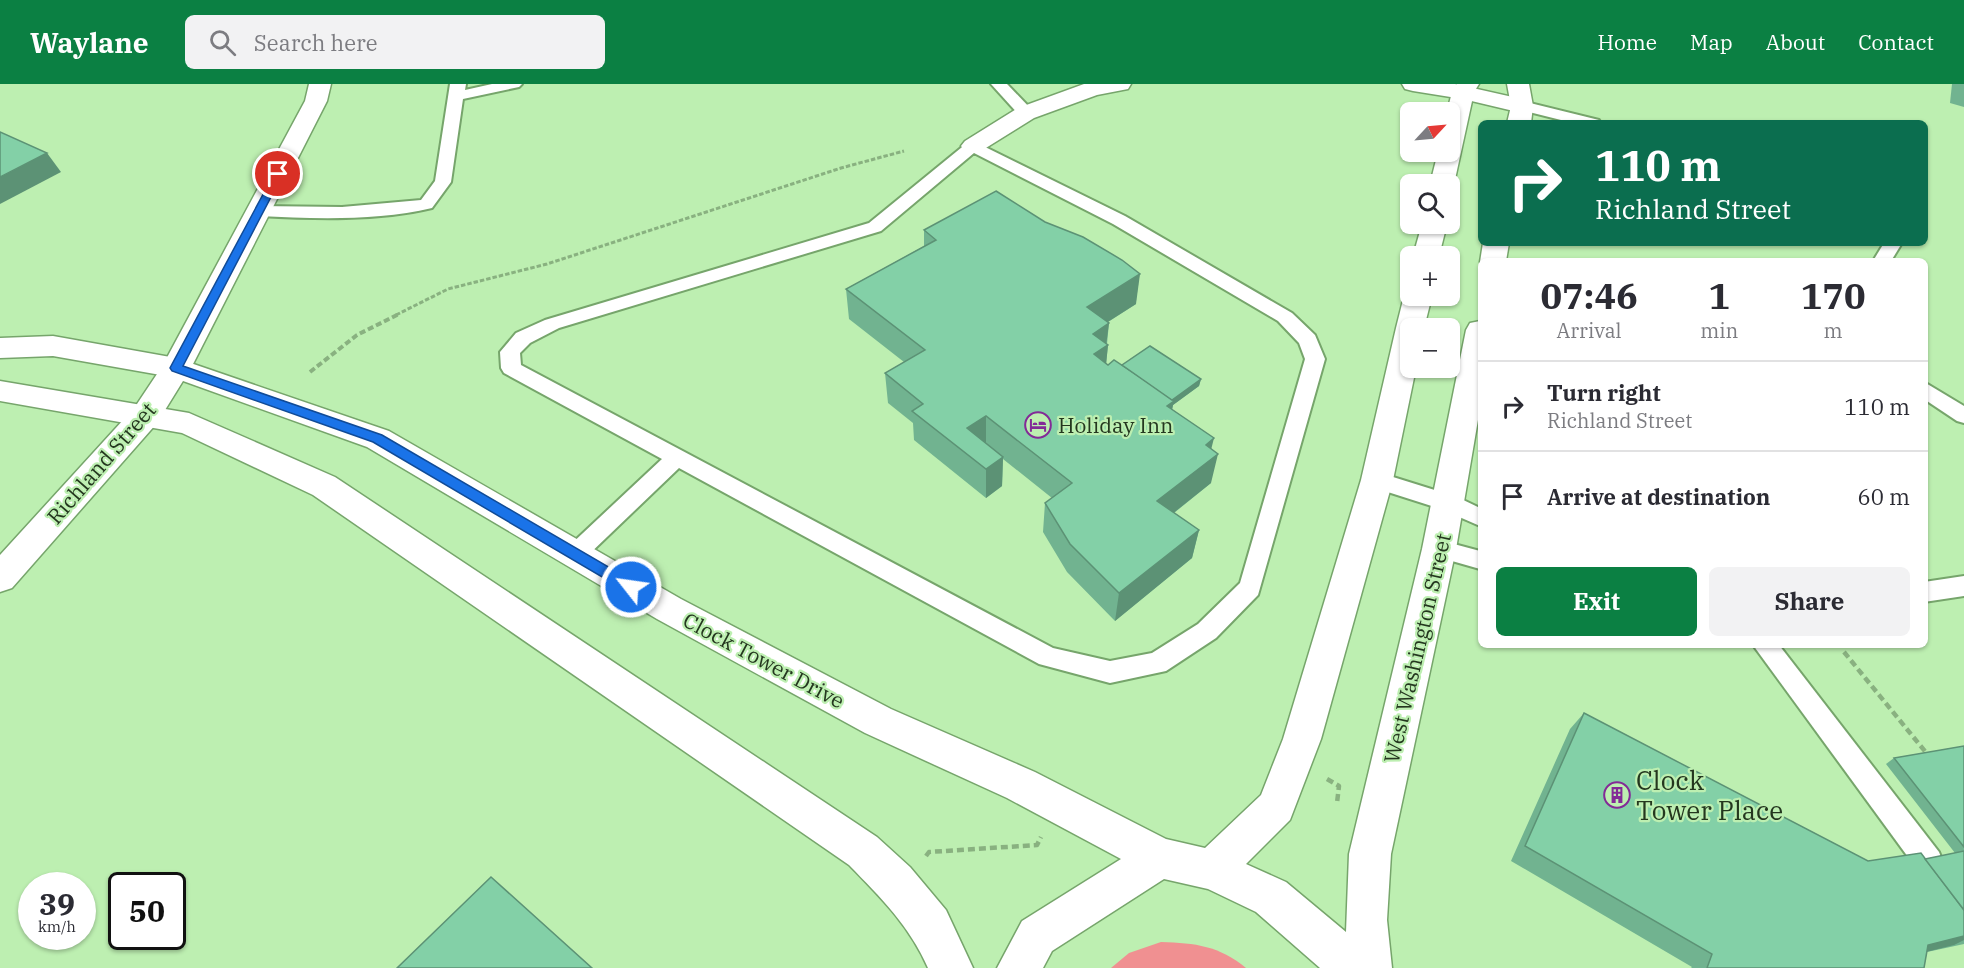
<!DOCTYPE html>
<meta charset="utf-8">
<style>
:root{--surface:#fff;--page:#f2f2f3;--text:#2b2b33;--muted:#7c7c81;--line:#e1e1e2;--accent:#0b8043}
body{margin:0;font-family:"IBM Plex Serif",serif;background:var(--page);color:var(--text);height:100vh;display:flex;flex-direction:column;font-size:22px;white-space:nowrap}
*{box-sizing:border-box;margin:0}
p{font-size:20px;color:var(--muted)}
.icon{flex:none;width:33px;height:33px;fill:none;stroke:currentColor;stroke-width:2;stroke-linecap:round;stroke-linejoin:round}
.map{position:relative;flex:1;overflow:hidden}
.drawer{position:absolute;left:1478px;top:174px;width:450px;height:390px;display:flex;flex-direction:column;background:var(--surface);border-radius:9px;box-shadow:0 2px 4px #0004}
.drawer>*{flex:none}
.hud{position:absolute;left:1478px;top:36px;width:450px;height:126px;border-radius:9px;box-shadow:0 2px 4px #0004;background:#0b6e4f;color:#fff;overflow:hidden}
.needle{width:39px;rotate:64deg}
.controls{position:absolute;left:1400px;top:18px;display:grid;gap:12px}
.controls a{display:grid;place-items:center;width:60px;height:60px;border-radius:9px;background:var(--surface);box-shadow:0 2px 4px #0004;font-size:30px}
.speed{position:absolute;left:18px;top:788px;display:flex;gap:12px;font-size:30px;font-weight:700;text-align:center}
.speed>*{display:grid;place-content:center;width:78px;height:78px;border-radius:50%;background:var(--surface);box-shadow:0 2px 4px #0004;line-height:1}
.speed small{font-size:15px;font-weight:400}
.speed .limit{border:3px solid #111;border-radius:9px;background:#fff;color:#111}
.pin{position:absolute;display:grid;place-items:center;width:51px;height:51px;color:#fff;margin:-26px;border:3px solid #fff;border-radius:50%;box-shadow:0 2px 6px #0007}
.me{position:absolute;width:66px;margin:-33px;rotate:300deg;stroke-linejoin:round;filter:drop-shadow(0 0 4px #0008)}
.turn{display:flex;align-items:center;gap:21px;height:126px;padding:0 18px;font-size:27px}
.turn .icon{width:78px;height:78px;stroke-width:2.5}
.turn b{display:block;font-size:42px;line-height:51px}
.eta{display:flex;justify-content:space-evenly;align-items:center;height:102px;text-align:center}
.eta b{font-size:36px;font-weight:700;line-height:42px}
.button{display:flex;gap:12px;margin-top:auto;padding:12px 18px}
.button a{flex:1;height:69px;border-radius:9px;background:var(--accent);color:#fff;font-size:24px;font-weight:700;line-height:69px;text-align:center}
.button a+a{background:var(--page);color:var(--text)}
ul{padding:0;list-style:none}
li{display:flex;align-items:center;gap:18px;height:90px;padding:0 18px;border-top:2px solid var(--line)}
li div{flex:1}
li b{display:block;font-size:22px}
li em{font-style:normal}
header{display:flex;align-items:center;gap:36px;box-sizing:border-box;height:84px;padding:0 30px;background:var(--accent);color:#fff}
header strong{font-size:28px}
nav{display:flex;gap:33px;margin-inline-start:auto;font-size:21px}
.search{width:420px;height:54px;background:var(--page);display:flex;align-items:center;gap:15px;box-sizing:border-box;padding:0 21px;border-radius:9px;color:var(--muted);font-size:22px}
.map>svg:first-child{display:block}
</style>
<header>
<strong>Waylane</strong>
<div class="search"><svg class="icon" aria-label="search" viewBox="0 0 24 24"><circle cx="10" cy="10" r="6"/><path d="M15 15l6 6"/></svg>Search here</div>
<nav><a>Home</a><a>Map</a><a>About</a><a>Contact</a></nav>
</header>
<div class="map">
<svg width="1964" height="884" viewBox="0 0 1964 884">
<rect width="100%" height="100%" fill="#bdefb1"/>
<path fill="#f09091" d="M 1161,858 C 1196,859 1219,862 1246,884 L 1111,884 L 1129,869 Z"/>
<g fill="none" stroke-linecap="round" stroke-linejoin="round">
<g stroke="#76a56b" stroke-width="4">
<g id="service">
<path d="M 450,0 L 466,0 L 465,6 L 492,0 L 522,0 L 519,3 L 463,15 L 451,98 L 432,124 C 377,137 315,135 259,132 L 253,131 L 250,127 L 253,123 L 259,122 L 342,123 L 421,116 L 435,97 Z"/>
<path d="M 991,0 L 1007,0 L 1032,26 L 1034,29 L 1032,32 L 1020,32 Z"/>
<path d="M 1522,17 L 1599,36 L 1601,39 L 1573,39 L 1517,25 L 1514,22 Z"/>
<path d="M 973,57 L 1125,132 L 1292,229 L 1315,251 L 1325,275 L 1258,511 L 1216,554 L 1166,587 L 1110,599 L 1039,580 L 679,384 L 583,476 L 575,479 L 567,476 L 564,470 L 567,464 L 662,375 L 504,289 L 501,284 L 500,268 L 516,249 L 545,236 L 869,139 L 967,59 ZM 974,69 L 1113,140 L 1278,237 L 1299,259 L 1305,275 L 1240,499 L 1198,540 L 1152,569 L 1110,577 L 1053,564 L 521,281 L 520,269 L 530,259 L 559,244 L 881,147 Z"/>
<path d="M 1884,159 L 1902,159 L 1891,177 L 1873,177 Z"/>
<path d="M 1924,298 L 1964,322 L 1964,339 L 1957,337 L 1924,315 Z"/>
<path d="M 1377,388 L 1457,413 L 1480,424 L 1480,442 L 1441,425 L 1369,402 L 1366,396 L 1369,390 Z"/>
<path d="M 1439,456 L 1480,467 L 1480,485 L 1431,471 L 1428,465 L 1431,459 Z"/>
<path d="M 1964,492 L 1964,512 L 1924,518 L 1924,498 Z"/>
<path d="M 1753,561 L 1779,561 L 1939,768 L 1943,778 L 1939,788 L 1929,792 L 1919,788 Z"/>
</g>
</g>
<g stroke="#76a56b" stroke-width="3">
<g id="minor">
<path d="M 309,0 L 331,0 L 327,17 L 191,284 L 157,339 L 12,504 L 0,508 L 0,471 L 135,323 L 163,281 L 305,17 Z"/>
<path d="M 1084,0 L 1131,0 L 1128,5 L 1097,11 L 1034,34 L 981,67 L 973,69 L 965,67 L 961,62 L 965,57 L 1018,24 Z"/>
<path d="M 1402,0 L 1455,0 L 1530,17 L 1533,22 L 1530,27 L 1522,29 L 1463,15 L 1413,7 L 1405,5 Z"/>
</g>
</g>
<g stroke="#76a56b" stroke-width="3">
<g id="secondary">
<path d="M 1457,0 L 1479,0 L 1474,8 L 1454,100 L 1449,106 L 1449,100 L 1430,100 L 1438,68 L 1449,68 L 1449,28 L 1447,28 L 1452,8 Z"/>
<path d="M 1507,0 L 1529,0 L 1533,22 L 1531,39 L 1507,39 L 1511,22 Z"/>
<path d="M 1422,140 L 1447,140 L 1439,172 L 1413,172 Z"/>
<path d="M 1483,159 L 1509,159 L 1506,177 L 1480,178 Z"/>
<path d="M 1410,205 L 1410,212 L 1432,212 L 1424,244 L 1410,244 L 1410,284 L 1416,284 L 1393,396 L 1321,655 L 1290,736 L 1246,780 L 1286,798 L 1346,848 L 1349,770 L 1422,465 L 1466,246 L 1470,239 L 1480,237 L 1480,324 L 1456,465 L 1391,770 L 1387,836 L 1392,884 L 1320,884 L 1256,828 L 1208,805 L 1164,795 L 1052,867 L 1043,884 L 997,884 L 1022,837 L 1121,775 L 1007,714 L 865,649 L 657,535 L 367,363 L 172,293 L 53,272 L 0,274 L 0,254 L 53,252 L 176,274 L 389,347 L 681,515 L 891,625 L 1035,688 L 1166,755 L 1205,764 L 1261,711 L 1283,655 L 1361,396 L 1396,244 L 1404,212 Z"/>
<path d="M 0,297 L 189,329 L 335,393 L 877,753 L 910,783 L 946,826 L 973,884 L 928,884 C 909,841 881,814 849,781 L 313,411 L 182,349 L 0,317 Z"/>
</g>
</g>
<path stroke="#89b180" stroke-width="3" stroke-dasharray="4.5 2" stroke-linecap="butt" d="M 396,231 L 448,205 L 547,180 L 841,84 L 904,67"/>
<path stroke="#89b180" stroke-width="4" stroke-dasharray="6 3" stroke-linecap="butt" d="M 310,288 L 357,251 L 399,230"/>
<g stroke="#89b180" stroke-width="4.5" stroke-dasharray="7 4" stroke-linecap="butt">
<path d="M 1844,568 L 1928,671"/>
<path d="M 1327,695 L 1339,702 L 1337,719"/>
<path d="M 926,772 L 929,768 L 1037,761 L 1041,753"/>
</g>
<use href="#service" fill="#fff" fill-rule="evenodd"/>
<use href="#minor" fill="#fff" fill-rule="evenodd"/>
<use href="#secondary" fill="#fff" fill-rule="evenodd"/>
</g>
<g fill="#71b390">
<path d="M 1952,0 L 1964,0 L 1964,23 L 1950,19 Z"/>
<path d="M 924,146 L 1136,220 L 1108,238 L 1109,239 L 1107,260 L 1108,261 L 1106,280 L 1108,281 L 1122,281 L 1201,295 L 1199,302 L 1173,321 L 1172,325 L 1211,365 L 1211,399 L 1174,429 L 1199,446 L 1192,474 L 1115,537 L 1067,488 L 1043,448 L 1045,419 L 1052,414 L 1003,375 L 1002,402 L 986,414 L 914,356 L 913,339 L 888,319 L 885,289 L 904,278 L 849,235 L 846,205 L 924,162 Z"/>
<path d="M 1584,629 L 1868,777 L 1925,775 L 1955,769 L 1886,680 L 1894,674 L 1964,662 L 1964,860 L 1927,868 L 1924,884 L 1691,884 L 1692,883 L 1511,777 L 1570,645 Z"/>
</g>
<g fill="#5c9275">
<path d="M 47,69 L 61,88 L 0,120 L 0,93 Z"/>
<path d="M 1140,190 L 1136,220 L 1084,253 L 1087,223 Z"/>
<path d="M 1109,239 L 1106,262 L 1108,261 L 1105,291 L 1091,300 L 1093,250 Z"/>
<path d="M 1201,295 L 1199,302 L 1173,321 L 1168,347 L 1155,328 Z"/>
<path d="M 986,332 L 986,362 L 967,344 Z"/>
<path d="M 1214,354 L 1208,378 L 1218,370 L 1211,399 L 1152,446 L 1157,417 L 1206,361 Z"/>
<path d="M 1003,373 L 1002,402 L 986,414 L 986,385 Z"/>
<path d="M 1199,446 L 1192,474 L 1115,537 L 1119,509 Z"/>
<path d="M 1964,852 L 1964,856 L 1954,861 L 1902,874 L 1928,861 Z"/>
</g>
<g fill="#83d0a7" stroke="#5c9275" stroke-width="1.5">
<path d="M 0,48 L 47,69 L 0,93 Z"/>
<path d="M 996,107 L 1045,138 L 1083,153 L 1122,176 L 1140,190 L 1087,223 L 1109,239 L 1093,250 L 1108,261 L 1094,270 L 1108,281 L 1114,276 L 1159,306 L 1174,317 L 1167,322 L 1214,354 L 1206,361 L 1218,370 L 1157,417 L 1199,446 L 1119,509 L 1070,460 L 1045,419 L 1072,399 L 986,332 L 967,344 L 1003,373 L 986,385 L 912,327 L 923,320 L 885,289 L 925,266 L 846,205 L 936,156 L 924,146 Z"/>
<path d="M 1150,262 L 1201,295 L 1172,316 L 1122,281 Z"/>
<path d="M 1584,629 L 1868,777 L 1921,769 L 1964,826 L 1964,852 L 1928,861 L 1924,884 L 1707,884 L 1712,870 L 1525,762 Z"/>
<path d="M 1964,662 L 1964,763 L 1894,674 Z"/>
<path d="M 1964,767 L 1964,826 L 1925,775 Z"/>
<path d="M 491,793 L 592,884 L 397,884 Z"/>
</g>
<path fill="#1a73e8" stroke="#114b97" stroke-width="1.5" d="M 275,88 L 283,90 L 183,282 L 382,351 L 636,499 L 638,503 L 636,507 L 626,507 L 373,358 L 172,287 L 170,284 Z"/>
<defs>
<g id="hotel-ring" transform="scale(1.35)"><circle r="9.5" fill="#bdefb1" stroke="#832a97" stroke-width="1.5"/><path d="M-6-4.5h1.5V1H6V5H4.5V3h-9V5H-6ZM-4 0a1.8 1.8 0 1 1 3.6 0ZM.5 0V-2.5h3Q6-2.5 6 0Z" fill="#832a97"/></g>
<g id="building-ring" transform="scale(1.35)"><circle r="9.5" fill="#bdefb1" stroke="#832a97" stroke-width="1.5"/><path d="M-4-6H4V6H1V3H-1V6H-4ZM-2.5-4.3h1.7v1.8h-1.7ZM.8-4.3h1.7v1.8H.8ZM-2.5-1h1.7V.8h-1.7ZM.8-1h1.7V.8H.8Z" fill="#832a97"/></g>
</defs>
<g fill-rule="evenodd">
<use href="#hotel-ring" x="1038" y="341"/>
<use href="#building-ring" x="1617" y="711"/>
</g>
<g text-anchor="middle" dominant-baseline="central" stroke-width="4.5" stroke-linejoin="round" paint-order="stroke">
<g font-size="21" fill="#24371f" stroke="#bdefb1" text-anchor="start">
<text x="1058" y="341">Holiday Inn</text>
</g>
<g font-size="21" fill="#24371f" stroke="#bdefb1">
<text transform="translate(101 379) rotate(-49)">Richland Street</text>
<text transform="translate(1417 564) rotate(-77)">West Washington Street</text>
<text transform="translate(764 576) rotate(28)">Clock Tower Drive</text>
</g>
<g font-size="26" fill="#24371f" stroke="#bdefb1" text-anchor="start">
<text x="1636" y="696">Clock<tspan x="1636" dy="30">Tower Place</tspan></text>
</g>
</g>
</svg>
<div class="controls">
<a><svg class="needle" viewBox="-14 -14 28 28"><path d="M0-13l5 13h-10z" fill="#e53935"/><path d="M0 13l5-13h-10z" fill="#7c7c81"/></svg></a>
<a><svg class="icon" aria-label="search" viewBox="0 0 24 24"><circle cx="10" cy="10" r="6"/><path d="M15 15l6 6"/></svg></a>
<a>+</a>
<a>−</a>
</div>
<div class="speed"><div>39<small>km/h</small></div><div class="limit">50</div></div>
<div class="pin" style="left:278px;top:90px;background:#d93025"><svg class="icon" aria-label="arrive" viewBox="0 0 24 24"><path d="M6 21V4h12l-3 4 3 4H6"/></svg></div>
<svg class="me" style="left:631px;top:503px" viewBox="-20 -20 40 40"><circle r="17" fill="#1a73e8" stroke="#fff" stroke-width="3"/><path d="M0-11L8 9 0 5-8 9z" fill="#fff"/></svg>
<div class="hud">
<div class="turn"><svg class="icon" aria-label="right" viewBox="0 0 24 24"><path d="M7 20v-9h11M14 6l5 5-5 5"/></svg><div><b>110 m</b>Richland Street</div></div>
</div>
<section class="drawer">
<div class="eta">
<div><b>07:46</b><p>Arrival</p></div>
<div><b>1</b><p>min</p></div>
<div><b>170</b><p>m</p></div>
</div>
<ul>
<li><svg class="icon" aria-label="right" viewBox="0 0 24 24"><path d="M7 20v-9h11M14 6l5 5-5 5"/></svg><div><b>Turn right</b><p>Richland Street</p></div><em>110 m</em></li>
<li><svg class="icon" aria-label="arrive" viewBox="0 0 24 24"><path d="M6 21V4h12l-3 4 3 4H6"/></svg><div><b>Arrive at destination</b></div><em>60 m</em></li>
</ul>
<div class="button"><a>Exit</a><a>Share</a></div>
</section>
</div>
